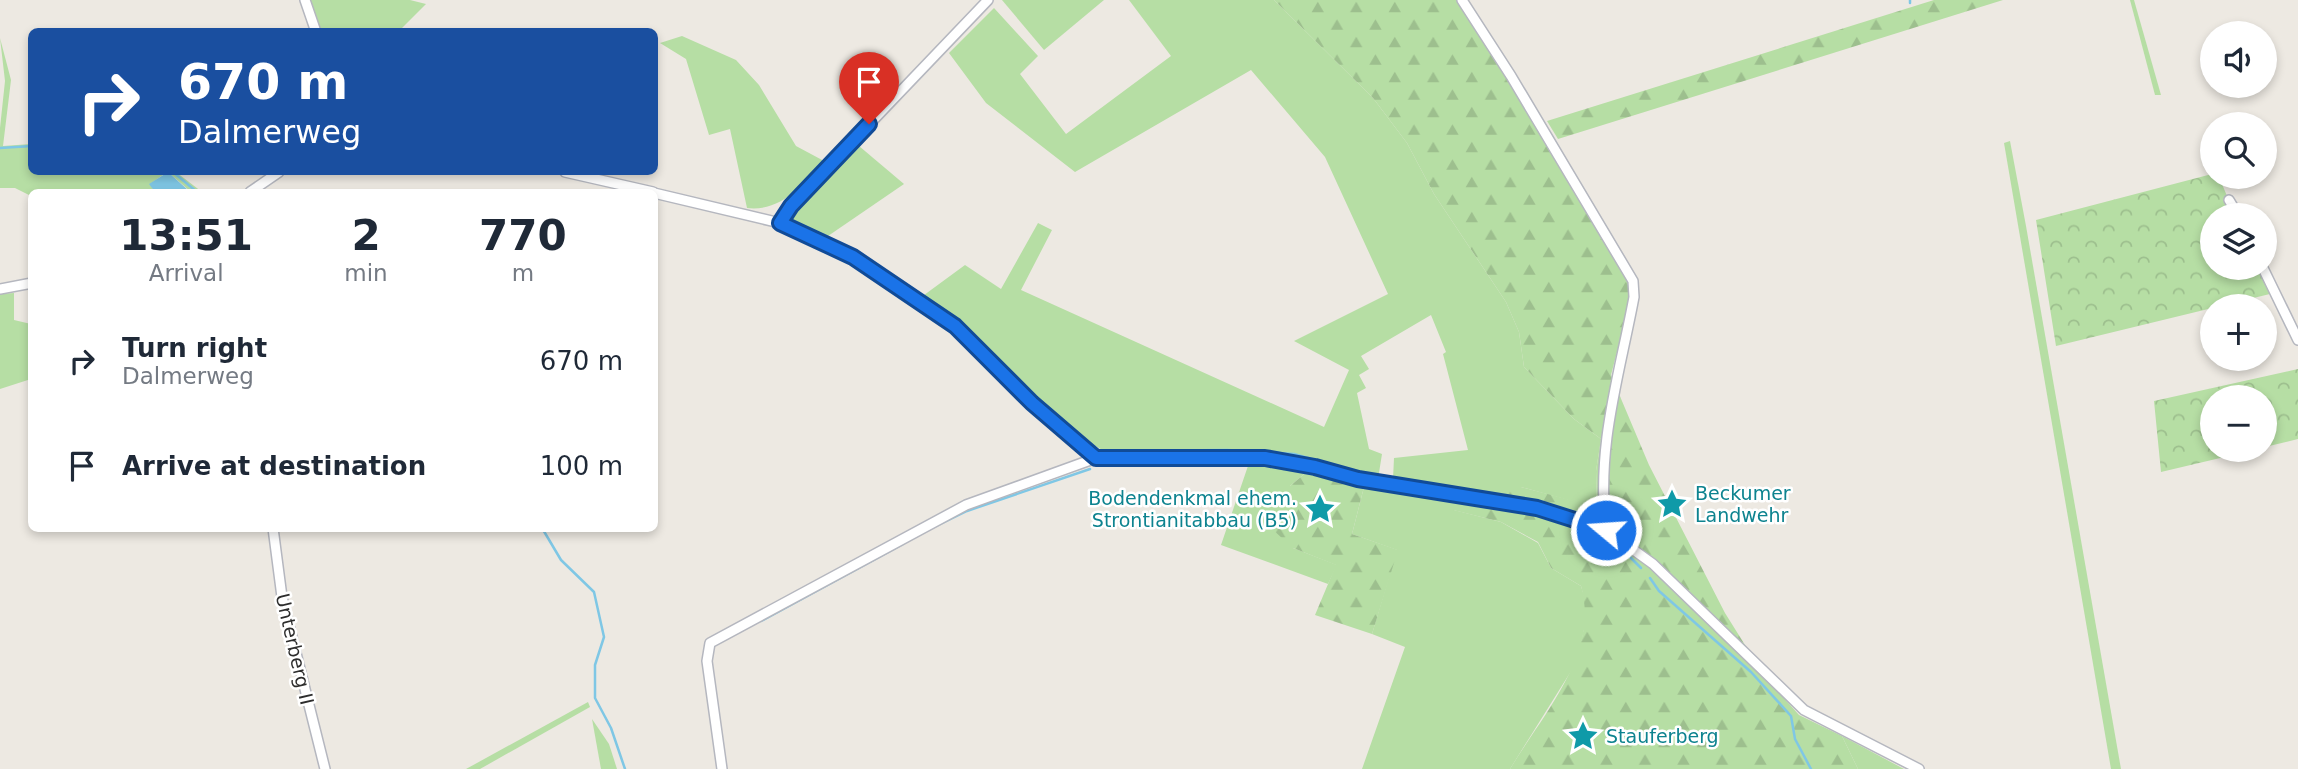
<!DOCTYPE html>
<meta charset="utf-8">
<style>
:root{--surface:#fff;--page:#f2f2f3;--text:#1f2937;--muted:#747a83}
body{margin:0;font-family:"DejaVu Sans",sans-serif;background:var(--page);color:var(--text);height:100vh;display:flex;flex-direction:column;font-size:26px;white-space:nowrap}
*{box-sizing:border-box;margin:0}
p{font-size:23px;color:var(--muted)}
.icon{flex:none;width:38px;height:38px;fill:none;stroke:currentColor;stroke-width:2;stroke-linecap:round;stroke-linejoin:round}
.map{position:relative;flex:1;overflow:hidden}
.details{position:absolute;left:28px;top:189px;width:630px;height:343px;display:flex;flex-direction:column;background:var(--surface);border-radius:10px;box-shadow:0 4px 10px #0003}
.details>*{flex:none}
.top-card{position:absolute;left:28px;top:28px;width:630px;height:147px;border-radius:10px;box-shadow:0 4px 10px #0003;background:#1a4fa0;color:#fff;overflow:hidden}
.fabs{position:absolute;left:2200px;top:21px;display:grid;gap:14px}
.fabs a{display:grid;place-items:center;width:77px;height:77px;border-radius:50%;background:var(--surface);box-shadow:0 4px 10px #0003;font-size:35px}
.pin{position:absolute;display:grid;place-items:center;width:60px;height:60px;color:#fff;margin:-72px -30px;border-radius:50% 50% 50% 0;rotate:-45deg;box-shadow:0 0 7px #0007}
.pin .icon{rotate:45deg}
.me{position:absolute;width:77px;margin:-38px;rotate:288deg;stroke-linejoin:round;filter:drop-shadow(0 0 5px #0008)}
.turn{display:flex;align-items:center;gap:24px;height:147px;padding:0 35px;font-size:32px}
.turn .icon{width:91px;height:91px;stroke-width:2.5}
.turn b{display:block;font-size:49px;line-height:60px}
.eta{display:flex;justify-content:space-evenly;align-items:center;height:119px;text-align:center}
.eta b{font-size:42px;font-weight:700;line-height:49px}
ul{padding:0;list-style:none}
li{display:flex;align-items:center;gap:21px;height:105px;padding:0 35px}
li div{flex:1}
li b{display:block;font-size:26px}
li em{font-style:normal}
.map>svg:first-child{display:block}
</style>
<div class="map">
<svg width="2298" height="769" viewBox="0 0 2298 769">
<defs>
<pattern id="forest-firs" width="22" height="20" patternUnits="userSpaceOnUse" patternTransform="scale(1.75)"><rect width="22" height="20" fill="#b6dea4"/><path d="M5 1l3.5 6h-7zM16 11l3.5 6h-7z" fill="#9dbf8e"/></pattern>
<pattern id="park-crowns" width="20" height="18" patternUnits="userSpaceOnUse" patternTransform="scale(1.75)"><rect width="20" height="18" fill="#b6dea4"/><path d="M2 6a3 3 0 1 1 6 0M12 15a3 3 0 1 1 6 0" fill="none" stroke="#9dbf8e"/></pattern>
</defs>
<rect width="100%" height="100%" fill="#ede9e2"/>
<g fill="#b6dea4">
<path d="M 310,0 L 410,0 L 426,4 L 399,31 L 321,32 Z"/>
<path d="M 1002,0 L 1104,0 L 1044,50 Z"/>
<path d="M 1129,0 L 1274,0 L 1373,98 L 1407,143 L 1434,194 L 1506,302 L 1519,332 L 1524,367 L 1574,419 L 1601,439 L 1596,471 L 1597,508 L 1521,487 L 1460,488 L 1393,479 L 1394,458 L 1468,450 L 1443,354 L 1446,352 L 1431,315 L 1361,356 L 1369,369 L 1359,375 L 1366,388 L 1357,393 L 1369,449 L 1382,454 L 1378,479 L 1324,463 L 1267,454 L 1106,452 L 1074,434 L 1043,409 L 969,333 L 920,298 L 965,265 L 1001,289 L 1038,223 L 1052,230 L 1021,290 L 1324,427 L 1349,370 L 1294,341 L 1388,294 L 1325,157 L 1251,70 L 1075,172 L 986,103 L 949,53 L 994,8 L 1038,56 L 1020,74 L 1066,134 L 1171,56 Z"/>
<path d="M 2130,0 L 2134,0 L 2161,95 L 2155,95 Z"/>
<path d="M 682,36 L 736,60 L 759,85 L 796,146 L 824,161 C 803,184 782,212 747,208 L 730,129 L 709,135 L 686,59 L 660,43 Z"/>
<path d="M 0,38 L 11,80 L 3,146 L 31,144 L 32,172 L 167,172 L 150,184 L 155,192 L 32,192 L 31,196 L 15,188 L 0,188 L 0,128 L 5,81 Z"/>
<path d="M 2010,141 L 2026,226 L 2121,769 L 2111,769 L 2004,143 Z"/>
<path d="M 859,146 L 904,184 L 828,236 L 793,221 L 792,216 Z"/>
<path d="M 168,172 L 176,172 L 202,192 L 191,192 Z"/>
<path d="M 14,293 L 14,320 L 31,324 L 31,379 L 0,389 L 0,294 Z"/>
<path d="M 1249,463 L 1309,470 L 1290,486 L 1293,548 L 1337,565 L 1328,584 L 1221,545 Z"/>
<path d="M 1364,487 L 1463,497 L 1454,510 L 1501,522 L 1538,543 L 1551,568 L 1581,586 L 1588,609 L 1578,660 L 1510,769 L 1362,769 L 1405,647 L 1372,634 L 1397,550 L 1352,534 Z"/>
<path d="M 588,702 L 590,707 L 480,769 L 466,769 Z"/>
<path d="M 592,719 L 609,744 L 617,769 L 601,769 Z"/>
<path d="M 1842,736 L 1904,769 L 1858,769 Z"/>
</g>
<g fill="url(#forest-firs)">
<path d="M 1274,0 L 1459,0 L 1628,277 L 1631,298 L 1611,375 L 1649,465 L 1725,613 L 1765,677 L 1799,715 L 1842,736 L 1858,769 L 1510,769 C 1543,714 1600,653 1581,586 L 1551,568 L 1538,542 L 1501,522 L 1453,510 L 1468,487 L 1521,487 L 1597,507 L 1596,471 L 1601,439 L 1574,419 L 1524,367 L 1519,332 L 1506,302 L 1434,194 L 1407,143 L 1373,98 Z"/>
<path d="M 1934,0 L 2003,0 L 1558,139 L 1547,121 Z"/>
<path d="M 1309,470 L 1364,487 L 1352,534 L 1398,550 L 1372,634 L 1315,615 L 1336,565 L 1293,548 L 1272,529 L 1290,486 Z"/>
</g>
<g fill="url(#park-crowns)">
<path d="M 2212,174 L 2212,177 L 2219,177 L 2235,215 L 2212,215 L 2212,268 L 2261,268 L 2274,293 L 2056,346 L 2036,220 Z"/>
<path d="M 2298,369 L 2298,439 L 2265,447 L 2264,397 L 2212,397 L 2212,450 L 2254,450 L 2161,472 L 2154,401 Z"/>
</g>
<path fill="#7fc7e5" d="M 168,172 L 189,191 L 191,192 L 155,192 L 149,184 Z"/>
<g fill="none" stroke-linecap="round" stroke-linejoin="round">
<g stroke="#7fc7e5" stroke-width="2.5">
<path d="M 1910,0 L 1910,3"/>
<path d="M 0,148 L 32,146"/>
<path d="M 173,172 L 197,192"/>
<path d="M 1118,451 L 1227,450 L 1294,454 L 1375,477"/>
<path d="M 1409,483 L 1535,501 L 1597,521"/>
<path d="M 542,528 L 561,560 L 594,592 L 604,637 L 595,665 L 595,698 L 611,728 L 625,769"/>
<path d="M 930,529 L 967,511 L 1090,469"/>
<path d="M 1603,535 L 1620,547 L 1641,568"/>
<path d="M 1650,578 L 1659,591 L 1751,672 L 1791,716 L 1795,739 L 1811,769"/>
<path d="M 761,621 L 903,544"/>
</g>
<g stroke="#b5b7bf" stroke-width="12">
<g id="minor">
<path d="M 305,0 L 316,32"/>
<path d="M 1462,0 L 1511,76 L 1633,281 L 1634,297 C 1619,377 1596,447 1606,530"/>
<path d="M 565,172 L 653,192"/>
<path d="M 250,192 L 279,172"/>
<path d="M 654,193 L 780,223 L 853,256 L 955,326 L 1032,403 L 1096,458"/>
<path d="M 2229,200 L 2238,215"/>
<path d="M 780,223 L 791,206 L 988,0"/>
<path d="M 2263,268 L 2298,340"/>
<path d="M 0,289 L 32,283"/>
<path d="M 273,528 L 282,597 L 325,769"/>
<path d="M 722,769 L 707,661 L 710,643 L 966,505 L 1096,458 L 1265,458 L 1315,467 L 1358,479 L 1537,508 L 1606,530 L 1653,564 L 1804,710 L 1919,769"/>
</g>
</g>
<use href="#minor" stroke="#fff" stroke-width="9"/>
</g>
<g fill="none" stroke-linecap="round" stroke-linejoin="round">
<g stroke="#114b97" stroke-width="18">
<path id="route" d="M 869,124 L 791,206 L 780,223 L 853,257 L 955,326 L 1032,403 L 1096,458 L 1265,458 L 1315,467 L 1358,479 L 1537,508 L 1606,530"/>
</g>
<use href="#route" stroke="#1a73e8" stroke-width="12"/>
</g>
<defs>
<g id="sight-bare" transform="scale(2.415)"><path d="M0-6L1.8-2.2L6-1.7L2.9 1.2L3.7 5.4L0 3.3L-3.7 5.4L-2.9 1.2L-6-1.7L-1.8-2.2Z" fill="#0f9aa8" stroke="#fff" stroke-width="2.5" paint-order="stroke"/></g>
</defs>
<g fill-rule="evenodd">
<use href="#sight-bare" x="1672" y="504"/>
<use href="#sight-bare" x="1320" y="509"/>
<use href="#sight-bare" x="1583" y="736"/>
</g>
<g text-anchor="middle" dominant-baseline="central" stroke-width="5" stroke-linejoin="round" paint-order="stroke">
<g font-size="19" fill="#0d838f" stroke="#fff" text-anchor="start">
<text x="1695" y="493">Beckumer<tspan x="1695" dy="22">Landwehr</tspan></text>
<text x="1297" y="498" text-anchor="end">Bodendenkmal ehem.<tspan x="1297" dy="22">Strontianitabbau (B5)</tspan></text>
<text x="1606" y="736">Stauferberg</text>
</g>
<g font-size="19" fill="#2d2d2d" stroke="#fff">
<text transform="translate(295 649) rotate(77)">Unterberg II</text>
</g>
</g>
</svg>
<div class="fabs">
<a><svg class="icon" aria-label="sound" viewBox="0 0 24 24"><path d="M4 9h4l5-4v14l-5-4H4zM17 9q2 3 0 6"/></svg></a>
<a><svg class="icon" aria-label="search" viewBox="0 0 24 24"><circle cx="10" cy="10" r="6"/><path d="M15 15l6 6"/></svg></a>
<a><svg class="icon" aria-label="layers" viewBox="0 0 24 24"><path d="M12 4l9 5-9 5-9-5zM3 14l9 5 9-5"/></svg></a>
<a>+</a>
<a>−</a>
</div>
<div class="pin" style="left:869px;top:124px;background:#d93025"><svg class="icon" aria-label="arrive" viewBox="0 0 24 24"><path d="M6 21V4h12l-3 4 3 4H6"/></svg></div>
<svg class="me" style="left:1606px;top:530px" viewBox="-20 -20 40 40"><circle r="17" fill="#1a73e8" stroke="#fff" stroke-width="3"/><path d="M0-11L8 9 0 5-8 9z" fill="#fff"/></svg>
<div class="top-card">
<div class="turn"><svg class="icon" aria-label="right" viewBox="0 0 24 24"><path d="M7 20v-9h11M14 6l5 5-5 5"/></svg><div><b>670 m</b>Dalmerweg</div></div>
</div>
<section class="details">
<div class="eta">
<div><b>13:51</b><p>Arrival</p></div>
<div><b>2</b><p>min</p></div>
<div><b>770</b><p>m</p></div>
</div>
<ul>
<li><svg class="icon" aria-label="right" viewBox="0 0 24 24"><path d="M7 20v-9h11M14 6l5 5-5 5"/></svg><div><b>Turn right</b><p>Dalmerweg</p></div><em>670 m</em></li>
<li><svg class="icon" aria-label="arrive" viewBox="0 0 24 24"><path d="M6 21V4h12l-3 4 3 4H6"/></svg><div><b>Arrive at destination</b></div><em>100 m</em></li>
</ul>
</section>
</div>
